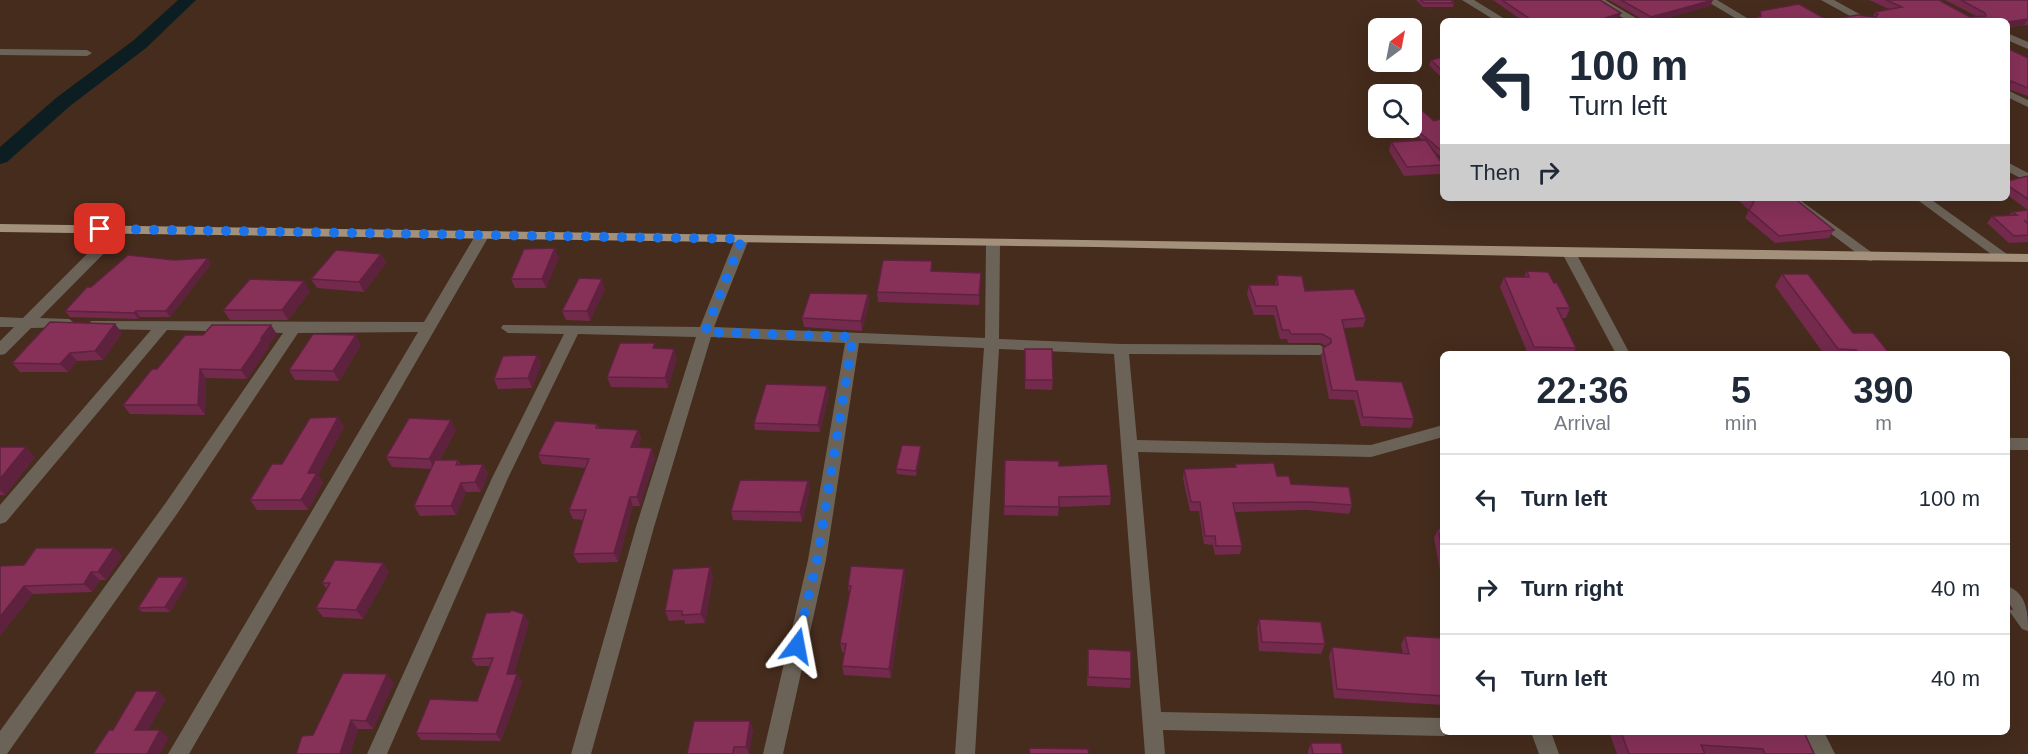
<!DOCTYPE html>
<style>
:root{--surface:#fff;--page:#f2f2f3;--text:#1f2937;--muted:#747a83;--line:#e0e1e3}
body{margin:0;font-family:Helvetica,sans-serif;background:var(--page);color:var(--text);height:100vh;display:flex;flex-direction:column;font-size:22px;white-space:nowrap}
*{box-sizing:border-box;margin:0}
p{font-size:20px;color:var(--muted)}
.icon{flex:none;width:33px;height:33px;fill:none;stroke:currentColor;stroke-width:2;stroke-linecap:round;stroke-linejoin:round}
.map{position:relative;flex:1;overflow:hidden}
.panel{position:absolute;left:1440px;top:351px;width:570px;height:384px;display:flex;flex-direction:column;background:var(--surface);border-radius:9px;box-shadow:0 6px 24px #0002}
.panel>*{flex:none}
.top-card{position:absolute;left:1440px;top:18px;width:570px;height:183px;border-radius:9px;box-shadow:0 6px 24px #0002;background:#fff;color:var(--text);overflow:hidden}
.needle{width:39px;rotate:32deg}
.tools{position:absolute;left:1368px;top:18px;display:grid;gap:12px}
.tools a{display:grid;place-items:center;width:54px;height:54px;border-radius:9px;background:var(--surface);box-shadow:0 6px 24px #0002;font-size:30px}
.pin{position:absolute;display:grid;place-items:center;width:51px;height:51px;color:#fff;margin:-26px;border-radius:12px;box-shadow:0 3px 9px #0006}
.me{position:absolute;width:66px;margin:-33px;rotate:13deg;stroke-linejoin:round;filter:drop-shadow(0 0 4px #0008)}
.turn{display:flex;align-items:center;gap:21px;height:126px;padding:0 30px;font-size:27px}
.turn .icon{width:78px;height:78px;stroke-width:2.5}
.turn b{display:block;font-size:42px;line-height:51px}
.then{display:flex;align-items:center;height:57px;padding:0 30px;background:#0003;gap:12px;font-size:22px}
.eta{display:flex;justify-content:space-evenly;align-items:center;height:102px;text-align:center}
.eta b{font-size:36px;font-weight:700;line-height:42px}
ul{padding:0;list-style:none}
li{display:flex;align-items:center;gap:18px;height:90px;padding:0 30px;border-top:2px solid var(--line)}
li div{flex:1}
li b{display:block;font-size:22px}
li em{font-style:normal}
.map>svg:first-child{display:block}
</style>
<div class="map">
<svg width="2028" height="754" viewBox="0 0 2028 754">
<rect width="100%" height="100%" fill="#452c1d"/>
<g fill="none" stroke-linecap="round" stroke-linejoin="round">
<path fill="#0c1e22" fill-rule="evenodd" d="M 178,0 L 196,0 L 146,48 L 70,106 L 7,162 L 0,164 L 0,147 L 56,98 L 134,40 Z"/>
<g fill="#6c6358" fill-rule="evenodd">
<path d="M 1462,0 L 1474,0 L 1508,21 L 1496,21 Z"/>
<path d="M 1593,0 L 1605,0 L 1641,21 L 1628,21 Z"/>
<path d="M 1705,0 L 1717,0 L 1752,21 L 1740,21 Z"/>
<path d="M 1821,0 L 1834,0 L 1872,21 L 1859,21 Z"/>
<path d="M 2007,33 L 2028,42 L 2028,49 L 2007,40 Z"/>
<path d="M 0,49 L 87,50 L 92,53 L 87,56 L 0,55 Z"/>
<path d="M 2007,90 L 2028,100 L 2028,107 L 2007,97 Z"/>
<path d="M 2007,162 L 2028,173 L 2028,182 L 2007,171 Z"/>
<path d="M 1783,198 L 1797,198 L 1878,257 L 1871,261 L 1866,260 Z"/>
<path d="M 1915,198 L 1929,198 L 2011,257 L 2004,261 L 1999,260 Z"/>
<path d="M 120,225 L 127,229 L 125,232 L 40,318 L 69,319 L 76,324 L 74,327 L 31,328 L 5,354 L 0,355 L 0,341 L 14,327 L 0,327 L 0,317 L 23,318 L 115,226 Z"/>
<path d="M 482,232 L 489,236 L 189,754 L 168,754 L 418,332 L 298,333 L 179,511 L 7,754 L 0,754 L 0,731 L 167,501 L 283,333 L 167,330 L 6,522 L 0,524 L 0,505 L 151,330 L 96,329 L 89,324 L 91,321 L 424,322 L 475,236 Z"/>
<path d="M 742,235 L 749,239 L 714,327 L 985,338 L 986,243 L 993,239 L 1000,243 L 999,339 L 1121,344 L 1320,345 L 1327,350 L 1320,355 L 1129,354 L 1137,440 L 1371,445 L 1443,425 L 1443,437 L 1371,457 L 1138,452 L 1161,712 L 1443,718 L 1443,732 L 1450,733 L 1443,736 L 1163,730 L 1165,754 L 1145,754 L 1114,354 L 999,349 L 975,754 L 955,754 L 984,348 L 859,343 L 826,560 L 783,754 L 763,754 L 808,560 L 845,343 L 711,337 L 654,527 L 591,754 L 571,754 L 636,527 L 696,337 L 578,334 L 508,478 L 387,754 L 367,754 L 492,478 L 564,334 L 508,333 L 501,328 L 503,325 L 700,327 L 735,239 Z"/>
<path d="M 1569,249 L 1576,253 L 1630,354 L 1616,354 L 1562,253 Z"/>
<rect x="2007" y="438" width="21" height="12"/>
<path d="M 2007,586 C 2027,593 2028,613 2028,631 L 2022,629 L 2007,608 Z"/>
<path d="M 1531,732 L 1551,732 L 1559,754 L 1539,754 Z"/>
<path d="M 1804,732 L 1824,732 L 1835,754 L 1815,754 Z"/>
</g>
<path fill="#a3917b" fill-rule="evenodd" d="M 0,224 L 2028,254 L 2028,262 L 1569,257 L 1097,247 L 0,232 Z"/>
</g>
<g fill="#742a4d">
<path d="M 1416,0 L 1451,0 L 1454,3 L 1453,7 L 1423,7 Z"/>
<path d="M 1493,0 L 1600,0 L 1619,18 L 1611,21 L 1523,21 Z"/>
<path d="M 1609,0 L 1712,0 L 1710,6 L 1655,21 L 1645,21 Z"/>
<path d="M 1869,0 L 1939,0 L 1970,17 L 1976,16 L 1945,0 L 2028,0 L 2028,25 L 2007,27 L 2007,21 L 1832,21 L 1833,19 L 1873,17 L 1875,12 L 1889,9 Z"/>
<path d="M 2007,48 L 2028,58 L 2028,96 L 2008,89 L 2007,91 Z"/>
<path d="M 1443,57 L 1443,79 L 1429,65 L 1431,60 Z"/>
<path d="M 1412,108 L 1434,121 L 1443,118 L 1443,156 L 1441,157 L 1432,149 L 1443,165 L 1440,174 L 1404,176 L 1389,151 L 1391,142 L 1422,140 L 1407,128 L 1412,128 Z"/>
<path d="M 2028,176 L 2028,210 L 2007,195 L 2007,181 Z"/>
<path d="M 1740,198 L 1794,198 L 1834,230 L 1829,238 L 1775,243 L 1745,218 L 1749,210 L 1739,201 Z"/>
<path d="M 2028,210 L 2028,242 L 2009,243 L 1987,223 L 1992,216 L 2009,215 L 2012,212 Z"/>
<path d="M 381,254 L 386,263 L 364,292 L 317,288 L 311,279 Z"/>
<path d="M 559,257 L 546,288 L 515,288 L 511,279 Z"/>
<path d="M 211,264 L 170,317 L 140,317 L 138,319 L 70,317 L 65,311 L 91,287 Z"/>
<path d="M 933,271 L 981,273 L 981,282 L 979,305 L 878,302 L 877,292 Z"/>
<path d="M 1527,271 L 1554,283 L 1570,308 L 1566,318 L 1561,318 L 1576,348 L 1573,354 L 1528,354 L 1500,287 L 1504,277 L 1524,277 Z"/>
<path d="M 1782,274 L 1853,333 L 1890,354 L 1824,354 L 1775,286 Z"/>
<path d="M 1277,275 L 1305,291 L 1366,318 L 1363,327 L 1344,328 L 1356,380 L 1414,419 L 1411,428 L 1361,426 L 1354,400 L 1329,399 L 1321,357 L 1323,348 L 1326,346 L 1320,343 L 1288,343 L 1287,339 L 1280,339 L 1274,315 L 1254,315 L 1247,294 L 1249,285 L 1275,285 Z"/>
<path d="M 605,289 L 590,321 L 566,320 L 562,311 Z"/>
<path d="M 310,291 L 288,320 L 230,320 L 223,310 Z"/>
<path d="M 868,294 L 869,303 L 862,331 L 804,327 L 802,318 Z"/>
<path d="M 115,324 L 122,333 L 103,360 L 77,361 L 68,372 L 20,372 L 12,363 Z"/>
<path d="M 277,334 L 268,346 L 269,347 L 247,379 L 206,378 L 205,415 L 130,414 L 123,405 L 157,369 L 203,335 Z"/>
<path d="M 361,345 L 339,381 L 295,380 L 289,370 Z"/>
<path d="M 657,348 L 677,358 L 668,388 L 611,387 L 607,377 Z"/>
<path d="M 1025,349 L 1053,380 L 1052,390 L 1025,389 Z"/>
<path d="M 537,355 L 541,365 L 532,388 L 498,389 L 494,379 Z"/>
<path d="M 827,386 L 829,394 L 820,432 L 755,430 L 754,423 Z"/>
<path d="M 338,417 L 344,427 L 318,475 L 323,482 L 308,510 L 257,510 L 250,500 L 282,464 Z"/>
<path d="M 597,424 L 599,428 L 638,430 L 641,439 L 638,448 L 655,458 L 640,506 L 633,506 L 618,562 L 578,563 L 573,554 L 584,520 L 573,519 L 569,510 L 586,468 L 542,464 L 538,455 Z"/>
<path d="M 456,430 L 440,460 L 458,460 L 460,465 L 483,464 L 488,474 L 481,492 L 466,492 L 456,515 L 420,516 L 414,506 L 431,469 L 392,467 L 386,457 Z"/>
<path d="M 0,447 L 35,457 L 5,495 L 0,495 Z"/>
<path d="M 921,451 L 916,476 L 897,474 L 896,469 Z"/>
<path d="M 1005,460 L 1059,466 L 1111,496 L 1110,505 L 1059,507 L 1058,516 L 1004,515 Z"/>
<path d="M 1235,464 L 1277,476 L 1291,484 L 1352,505 L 1349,514 L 1307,510 L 1235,512 L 1242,546 L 1240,554 L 1215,555 L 1213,545 L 1204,544 L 1199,511 L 1190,511 L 1183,478 L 1184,469 L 1235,467 Z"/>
<path d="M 808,481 L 810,490 L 802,522 L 733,520 L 731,511 Z"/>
<path d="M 1438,529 L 1443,529 L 1443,576 L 1441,576 L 1434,538 Z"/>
<path d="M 114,548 L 122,556 L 106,580 L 100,580 L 92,592 L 33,594 L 0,636 L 0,566 L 24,565 Z"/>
<path d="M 383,563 L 389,572 L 363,619 L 323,617 L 316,608 L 327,589 L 322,583 Z"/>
<path d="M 710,567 L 713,577 L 705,623 L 685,624 L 684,620 L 669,621 L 665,611 Z"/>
<path d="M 904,569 L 905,578 L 891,678 L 844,675 L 842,666 L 845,653 L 842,652 L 840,643 L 849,595 L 848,586 Z"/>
<path d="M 188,582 L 170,612 L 142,612 L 138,608 Z"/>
<path d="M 1259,619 L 1325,644 L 1321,654 L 1259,651 L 1257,628 Z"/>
<path d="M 529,622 L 514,674 L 517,674 L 522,682 L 501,741 L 421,740 L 416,733 L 477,701 L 490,666 L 476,666 L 471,659 Z"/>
<path d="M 1405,636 L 1443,638 L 1443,705 L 1334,698 L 1329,656 L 1332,647 L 1403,653 L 1401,645 Z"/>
<path d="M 1088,649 L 1131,679 L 1130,688 L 1087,686 Z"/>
<path d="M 394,683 L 373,729 L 358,729 L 350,754 L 296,754 L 313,735 Z"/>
<path d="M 750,721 L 753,729 L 749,754 L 687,754 Z"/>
<path d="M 1609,732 L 1804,732 L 1814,754 L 1617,754 Z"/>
<path d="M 1311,743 L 1343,754 L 1308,754 L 1308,751 Z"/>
</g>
<g fill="#5e223e">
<path d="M 1713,0 L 1710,6 L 1655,21 L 1649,21 L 1651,17 Z"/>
<path d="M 1621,13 L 1619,18 L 1611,21 L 1596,21 Z"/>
<path d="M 2028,19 L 2024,25 L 2007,27 L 2007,22 Z"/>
<path d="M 555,248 L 559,257 L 546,288 L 542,279 Z"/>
<path d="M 381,254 L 386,263 L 364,292 L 359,282 Z"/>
<path d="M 208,258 L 211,264 L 170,317 L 166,311 Z"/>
<path d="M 981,273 L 981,282 L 979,305 L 979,295 Z"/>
<path d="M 602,279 L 605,289 L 590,321 L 587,311 Z"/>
<path d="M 304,281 L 310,291 L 288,320 L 282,310 Z"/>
<path d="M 868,294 L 869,303 L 862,331 L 861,321 Z"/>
<path d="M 136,311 L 140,317 L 138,319 L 134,313 Z"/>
<path d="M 115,324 L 122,333 L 103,360 L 95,351 Z"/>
<path d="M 271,325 L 277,334 L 268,346 L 269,347 L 247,379 L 241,370 L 261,338 Z"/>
<path d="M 356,335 L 361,345 L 339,381 L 333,371 Z"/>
<path d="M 674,349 L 677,358 L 668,388 L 665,378 Z"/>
<path d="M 70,353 L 77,361 L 68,372 L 60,364 Z"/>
<path d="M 537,355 L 541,365 L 532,388 L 528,378 Z"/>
<path d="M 200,369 L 206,378 L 205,415 L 198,405 Z"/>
<path d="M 827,386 L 829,394 L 820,432 L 818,425 Z"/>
<path d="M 338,417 L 344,427 L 318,475 L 323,482 L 308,510 L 301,500 L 308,473 Z"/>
<path d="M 451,420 L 456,430 L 435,469 L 429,459 Z"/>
<path d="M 638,430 L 641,439 L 634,457 L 631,447 Z"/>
<path d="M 921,446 L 921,451 L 916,476 L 916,471 Z"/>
<path d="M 26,447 L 35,457 L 5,495 L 0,490 L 0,479 Z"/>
<path d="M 652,448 L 655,458 L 640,506 L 637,497 Z"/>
<path d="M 483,464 L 488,474 L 481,492 L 475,482 Z"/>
<path d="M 808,481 L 810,490 L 802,522 L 800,512 Z"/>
<path d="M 461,483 L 466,492 L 456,515 L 451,506 Z"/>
<path d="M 630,497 L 633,506 L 618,562 L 614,553 Z"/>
<path d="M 114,548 L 122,556 L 106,580 L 98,572 Z"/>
<path d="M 383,563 L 389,572 L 363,619 L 356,610 Z"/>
<path d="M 710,567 L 713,577 L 705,623 L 701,614 Z"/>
<path d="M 904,569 L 905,578 L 891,678 L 889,669 Z"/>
<path d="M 91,572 L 100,580 L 92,592 L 84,584 Z"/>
<path d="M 184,577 L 188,582 L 170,612 L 165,607 Z"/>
<path d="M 24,586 L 33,594 L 0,636 L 0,617 Z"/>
<path d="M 524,614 L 529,622 L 512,682 L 507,674 Z"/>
<path d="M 387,674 L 394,683 L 373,729 L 366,721 Z"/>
<path d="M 517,674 L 522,682 L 501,741 L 496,734 Z"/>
<path d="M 158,691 L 166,699 L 144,738 L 135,730 Z"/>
<path d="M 351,720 L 358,729 L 350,754 L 340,754 Z"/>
<path d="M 750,721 L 753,729 L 749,754 L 746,747 Z"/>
<path d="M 160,730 L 169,738 L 160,754 L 147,754 Z"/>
</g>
<g fill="#873159" stroke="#5e223e" stroke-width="1.5">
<path d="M 1421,0 L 1451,0 L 1454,3 L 1424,3 Z"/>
<path d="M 1502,0 L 1600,0 L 1621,13 L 1596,21 L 1533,21 Z"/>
<path d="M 1621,0 L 1713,0 L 1651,17 Z"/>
<path d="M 1886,0 L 1939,0 L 1970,17 L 1986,16 L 1985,13 L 1961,0 L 2028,0 L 2028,19 L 2007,22 L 1836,21 L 1833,19 L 1858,15 L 1876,17 L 1878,14 L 1875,12 L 1902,7 Z"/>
<path d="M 1799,4 L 1829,21 L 1746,21 L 1761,16 L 1760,11 Z"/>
<path d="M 2007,48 L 2028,58 L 2028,88 L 2011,81 L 2009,87 L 2007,88 Z"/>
<path d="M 1443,57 L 1443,72 L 1431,60 Z"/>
<path d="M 1417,106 L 1434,121 L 1443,118 L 1443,152 L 1412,126 L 1412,108 Z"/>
<path d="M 1426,140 L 1443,165 L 1407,167 L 1391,142 Z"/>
<path d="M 2028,176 L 2028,199 L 2007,185 L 2007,181 Z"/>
<path d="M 1749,198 L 1794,198 L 1834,230 L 1779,236 L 1749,210 L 1754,202 Z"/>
<path d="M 2028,210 L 2028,224 L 2024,220 L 2028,224 L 2028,235 L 2014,236 L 1992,216 L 2017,215 L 2012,212 Z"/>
<path d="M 555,248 L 542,279 L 511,279 L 524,249 Z"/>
<path d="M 336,250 L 381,254 L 359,282 L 311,279 Z"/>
<path d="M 128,255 L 174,260 L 208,258 L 166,311 L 136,311 L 134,313 L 65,311 L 87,287 L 91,287 Z"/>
<path d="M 883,260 L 932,261 L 931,271 L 981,273 L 979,295 L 877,292 Z"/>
<path d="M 1527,271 L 1548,272 L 1554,283 L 1557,283 L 1570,308 L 1557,308 L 1576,348 L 1534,347 L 1504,277 L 1529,277 Z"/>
<path d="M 1782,274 L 1808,274 L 1853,333 L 1873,333 L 1890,354 L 1859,354 L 1856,350 L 1838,349 Z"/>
<path d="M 1277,275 L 1302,276 L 1305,291 L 1354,289 L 1366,318 L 1342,320 L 1356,380 L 1402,382 L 1414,419 L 1363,417 L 1357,391 L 1332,390 L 1323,348 L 1331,343 L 1331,339 L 1322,334 L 1291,334 L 1289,330 L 1282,330 L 1276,306 L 1256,306 L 1249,285 L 1278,285 Z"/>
<path d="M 579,278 L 602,279 L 587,311 L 562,311 Z"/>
<path d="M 250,279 L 304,281 L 282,310 L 223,310 Z"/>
<path d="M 810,293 L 868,294 L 861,321 L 802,318 Z"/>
<path d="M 50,322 L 115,324 L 95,351 L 70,353 L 60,364 L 12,363 Z"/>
<path d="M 212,325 L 271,325 L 261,338 L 263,338 L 241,370 L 200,369 L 198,405 L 123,405 L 152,369 L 157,369 L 185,335 L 203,335 Z"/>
<path d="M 313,334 L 356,335 L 333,371 L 289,370 Z"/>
<path d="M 620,343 L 655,343 L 653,348 L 674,349 L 665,378 L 607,377 Z"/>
<path d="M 1025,349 L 1052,349 L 1053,380 L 1025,380 Z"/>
<path d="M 537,355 L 528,378 L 494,379 L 503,356 Z"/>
<path d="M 766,384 L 827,386 L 818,425 L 754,423 Z"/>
<path d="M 338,417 L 308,473 L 317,473 L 301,500 L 250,500 L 272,464 L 282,464 L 310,418 Z"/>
<path d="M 409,418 L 451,420 L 429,459 L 386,457 Z"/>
<path d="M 555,421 L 597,424 L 596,428 L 638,430 L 631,447 L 652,448 L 637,497 L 630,497 L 614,553 L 573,554 L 586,510 L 569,510 L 589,459 L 538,455 Z"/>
<path d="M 902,445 L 921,446 L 916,471 L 896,469 Z"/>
<path d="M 0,447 L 26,447 L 0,479 Z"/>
<path d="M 435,460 L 458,460 L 456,465 L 483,464 L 475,482 L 461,483 L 451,506 L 414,506 Z"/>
<path d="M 1005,460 L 1059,461 L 1059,466 L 1107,464 L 1111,496 L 1059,497 L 1059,507 L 1004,506 Z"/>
<path d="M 1274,463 L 1277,476 L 1289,476 L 1291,484 L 1349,487 L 1352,505 L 1310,502 L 1233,503 L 1242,546 L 1216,546 L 1215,536 L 1205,536 L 1200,502 L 1191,502 L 1184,469 L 1236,467 L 1235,464 Z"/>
<path d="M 740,480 L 808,481 L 800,512 L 731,511 Z"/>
<path d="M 1438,529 L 1443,529 L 1443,554 Z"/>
<path d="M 36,548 L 114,548 L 98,572 L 91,572 L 84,584 L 24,586 L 0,617 L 0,566 L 24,565 Z"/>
<path d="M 335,560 L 383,563 L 356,610 L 316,608 L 330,583 L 322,583 Z"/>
<path d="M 851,566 L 904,569 L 889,669 L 842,666 L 846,644 L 840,643 L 851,586 L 848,586 Z"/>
<path d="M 710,567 L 701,614 L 682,615 L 682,611 L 665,611 L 673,569 Z"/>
<path d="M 158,577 L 184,577 L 165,607 L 138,608 Z"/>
<path d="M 2007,602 L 2012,609 L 2007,609 Z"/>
<path d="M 511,610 L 524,614 L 507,674 L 517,674 L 496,734 L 416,733 L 430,699 L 477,701 L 493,658 L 471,659 L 486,613 L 510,612 Z"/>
<path d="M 1259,619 L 1321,622 L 1325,644 L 1262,642 Z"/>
<path d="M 1405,636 L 1443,638 L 1443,696 L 1337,689 L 1332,647 L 1409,654 Z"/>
<path d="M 1088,649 L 1131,651 L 1131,679 L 1088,677 Z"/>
<path d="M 343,673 L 387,674 L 366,721 L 351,720 L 340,754 L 296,754 L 302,736 L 313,735 Z"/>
<path d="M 136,691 L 158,691 L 135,730 L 160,730 L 147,754 L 93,754 L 109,730 L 113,730 Z"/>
<path d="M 694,721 L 750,721 L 746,747 L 734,747 L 733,754 L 687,754 Z"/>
<path d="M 1621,732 L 1804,732 L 1814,754 L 1765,754 L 1763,749 L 1701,745 L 1705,754 L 1629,754 Z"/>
<path d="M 1311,743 L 1341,743 L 1343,754 L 1313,754 Z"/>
<path d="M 1029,748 L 1088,749 L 1089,754 L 1030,754 Z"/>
</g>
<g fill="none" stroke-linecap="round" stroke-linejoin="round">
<path stroke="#1a73e8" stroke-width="10" stroke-dasharray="0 18" d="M 100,229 L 742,239 L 705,332 L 853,337 L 817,560 L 797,646"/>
</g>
</svg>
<div class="tools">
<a><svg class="needle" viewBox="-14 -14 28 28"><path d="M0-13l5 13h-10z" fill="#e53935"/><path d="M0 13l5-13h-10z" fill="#747a83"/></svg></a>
<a><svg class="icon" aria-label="search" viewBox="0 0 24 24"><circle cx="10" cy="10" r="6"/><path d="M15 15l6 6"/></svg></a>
</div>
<div class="pin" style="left:100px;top:229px;background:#d93025"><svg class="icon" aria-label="arrive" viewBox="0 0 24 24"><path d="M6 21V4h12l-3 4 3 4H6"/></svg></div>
<svg class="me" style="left:797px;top:646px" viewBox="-20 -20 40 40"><path d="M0-17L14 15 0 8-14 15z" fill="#1a73e8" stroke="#fff" stroke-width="4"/></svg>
<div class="top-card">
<div class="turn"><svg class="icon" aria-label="left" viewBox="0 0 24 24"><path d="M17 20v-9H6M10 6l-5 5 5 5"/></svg><div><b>100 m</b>Turn left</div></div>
<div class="then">Then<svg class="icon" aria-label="right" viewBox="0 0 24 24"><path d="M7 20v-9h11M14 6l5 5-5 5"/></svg></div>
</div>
<section class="panel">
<div class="eta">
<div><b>22:36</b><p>Arrival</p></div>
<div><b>5</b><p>min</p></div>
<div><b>390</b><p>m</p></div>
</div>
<ul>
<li><svg class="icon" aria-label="left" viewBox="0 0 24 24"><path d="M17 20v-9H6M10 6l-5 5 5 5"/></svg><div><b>Turn left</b></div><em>100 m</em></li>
<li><svg class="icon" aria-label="right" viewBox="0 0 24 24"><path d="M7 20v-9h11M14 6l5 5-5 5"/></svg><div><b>Turn right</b></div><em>40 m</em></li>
<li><svg class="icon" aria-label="left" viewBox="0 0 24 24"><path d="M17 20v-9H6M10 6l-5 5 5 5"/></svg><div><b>Turn left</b></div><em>40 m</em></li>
</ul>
</section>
</div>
